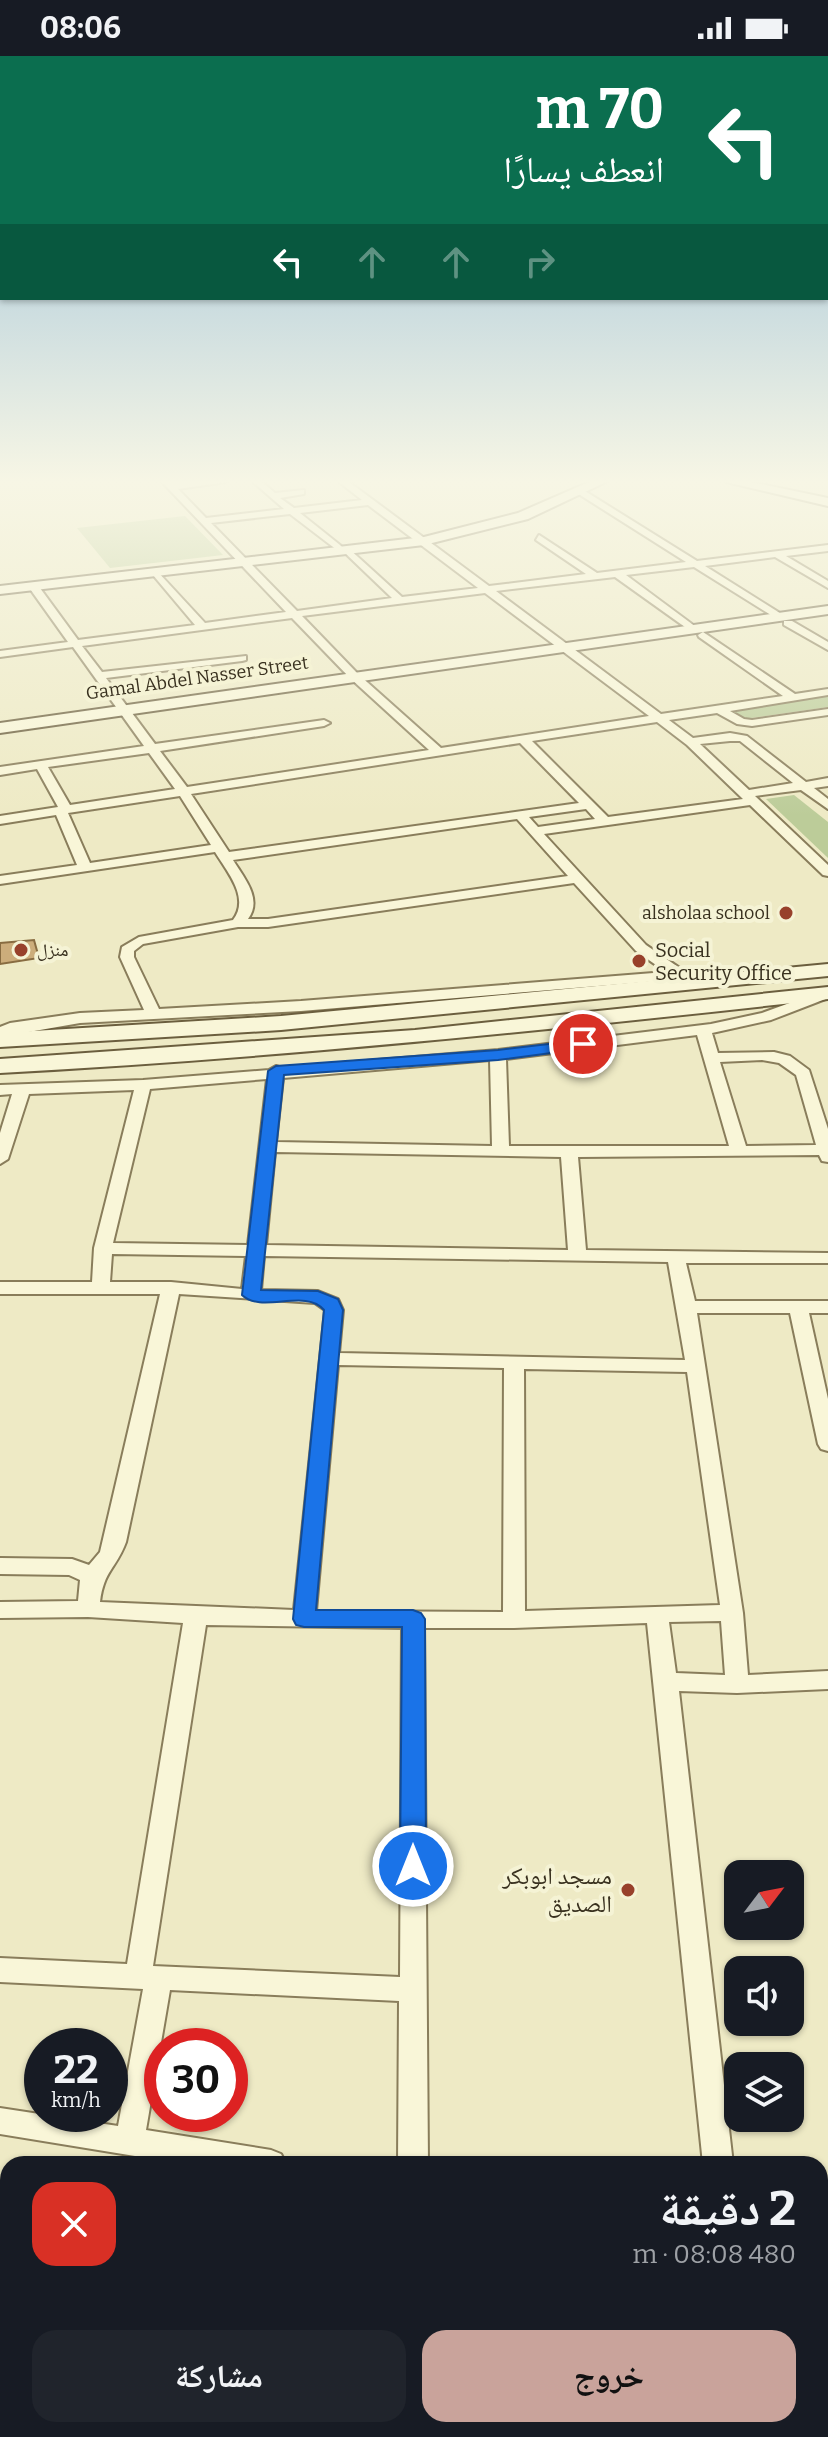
<!DOCTYPE html>
<html lang="ar">
<meta charset="utf-8">
<style>
:root{--surface:#171b24;--page:#20242c;--text:#f1f3f6;--muted:#9ea1a6;--accent:#c9a39b}
body{margin:0;font-family:Bitter,"Noto Naskh Arabic",serif;background:var(--page);color:var(--text);direction:rtl;height:100vh;display:flex;flex-direction:column;font-size:30px;white-space:nowrap}
*{box-sizing:border-box;margin:0}
p{font-size:26px;color:var(--muted)}
.icon{flex:none;width:44px;height:44px;fill:none;stroke:currentColor;stroke-width:2;stroke-linecap:round;stroke-linejoin:round}
.map{position:relative;flex:1;overflow:hidden;direction:ltr}
.details{position:absolute;left:0px;top:2100px;width:828px;height:282px;display:flex;flex-direction:column;background:var(--surface);border-radius:24px 24px 0 0;box-shadow:0 2px 6px #0004;direction:rtl}
.details>*{flex:none}
.banner{position:absolute;left:0px;top:0px;width:828px;height:244px;box-shadow:0 2px 6px #0004;direction:rtl;background:#0b6e4f;color:#fff;overflow:hidden}
.needle{width:52px;rotate:58deg}
.fabs{position:absolute;left:724px;top:1804px;display:grid;gap:16px}
.fabs a{display:grid;place-items:center;width:80px;height:80px;border-radius:16px;background:var(--surface);box-shadow:0 2px 6px #0004;font-size:40px}
.speed{position:absolute;left:24px;top:1972px;display:flex;gap:16px;font-size:40px;font-weight:700;text-align:center}
.speed>*{display:grid;place-content:center;width:104px;height:104px;border-radius:50%;background:var(--surface);box-shadow:0 2px 6px #0004;line-height:1}
.speed small{font-size:20px;font-weight:400}
.speed .limit{border:12px solid #d22;background:#fff;color:#111}
.pin{position:absolute;display:grid;place-items:center;width:68px;height:68px;color:#fff;margin:-34px;border:4px solid #fff;border-radius:50%;box-shadow:0 2px 8px #0007}
.me{position:absolute;width:88px;margin:-44px;rotate:0deg;stroke-linejoin:round;filter:drop-shadow(0 0 6px #0008)}
.turn{display:flex;align-items:center;gap:28px;height:168px;padding:0 32px;font-size:36px}
.turn .icon{width:104px;height:104px;stroke-width:2.5}
.turn b{display:block;font-size:56px;line-height:68px}
.lanes{display:flex;align-items:center;height:76px;padding:0 32px;background:#0003;justify-content:center;gap:40px;direction:ltr}
.lanes .off{opacity:.35}
.round{display:grid;place-items:center;flex:none;width:84px;height:84px;border-radius:24px;background:var(--page)}
.overview{display:flex;align-items:center;justify-content:space-between;height:136px;padding:0 32px}
h1{font-size:48px;font-weight:700;line-height:60px}
.button{display:flex;gap:16px;margin-top:auto;padding:16px 32px}
.button a{flex:1;height:92px;border-radius:24px;background:var(--accent);color:#111;font-size:32px;font-weight:700;line-height:92px;text-align:center}
.button a+a{background:var(--page);color:var(--text)}
.status{display:flex;justify-content:space-between;align-items:center;height:56px;padding:0 40px;background:var(--surface);direction:ltr}
.status svg{height:22px;fill:currentColor}
.map>svg:first-child{display:block}
</style>
<div class="status"><b>08:06</b><svg viewBox="0 0 49 12"><path d="M0 12V9h3v3zM5 12V6h3v6zM10 12V3h3v9zM15 12V0h3v12zM26 1h20v11H26zM47 4h2v5h-2z"/></svg></div>
<div class="map">
<svg width="828" height="2381" viewBox="0 0 828 2381">
<rect width="100%" height="100%" fill="#eeeac5"/>
<g fill="#bccc99">
<path d="M 185,460 L 223,499 L 110,512 L 77,472 Z"/>
<path d="M 828,639 L 828,651 L 744,663 L 731,654 Z"/>
<path d="M 794,739 L 828,766 L 828,802 L 766,743 Z"/>
</g>
<path fill="#ccad7b" stroke="#886c41" stroke-width="2" d="M 34,884 L 39,902 L 0,908 L 0,887 Z"/>
<g fill="none" stroke-linecap="round" stroke-linejoin="round">
<g stroke="#897d5b" stroke-width="4">
<g id="street">
<path d="M 162,426 L 226,426 L 178,433 L 206,462 L 284,453 L 253,426 L 262,426 L 275,437 L 304,434 L 304,438 L 280,442 L 294,452 L 362,444 L 339,426 L 349,426 L 489,530 L 586,518 L 536,484 L 539,479 L 597,517 L 686,506 L 577,437 L 580,432 L 697,505 L 828,489 L 828,495 L 786,500 L 828,525 L 828,532 L 775,501 L 705,510 L 783,559 L 784,561 L 779,564 L 694,511 L 626,519 L 696,571 L 696,575 L 692,576 L 615,521 L 496,535 L 661,658 L 783,640 L 699,581 L 698,579 L 703,576 L 795,638 L 828,633 L 828,639 L 730,655 L 744,663 L 752,664 L 828,653 L 828,659 L 752,670 L 737,668 L 717,657 L 669,664 L 693,682 L 730,677 L 747,680 L 806,726 L 828,722 L 828,730 L 814,732 L 828,743 L 828,753 L 801,734 L 755,740 L 828,809 L 828,820 L 823,819 L 750,749 L 544,778 L 646,889 L 684,915 L 737,916 L 742,917 L 742,923 L 681,923 L 301,955 L 80,967 L 0,981 L 0,971 L 10,967 L 80,957 L 144,954 L 120,901 L 122,891 L 139,881 L 233,864 C 250,842 228,817 215,796 L 0,828 L 0,820 L 77,809 L 56,759 L 0,768 L 0,760 L 58,751 L 37,713 L 0,719 L 0,711 L 144,690 L 73,591 L 0,601 L 0,595 L 68,586 L 28,530 L 29,528 L 37,528 L 78,584 L 195,569 L 153,519 L 151,517 L 156,514 L 205,567 L 286,556 ZM 368,449 L 478,532 L 402,541 L 347,491 L 342,494 L 344,496 L 392,542 L 297,555 L 211,467 L 290,458 L 337,494 L 342,491 L 340,489 L 300,457 ZM 485,537 L 649,660 L 441,692 L 358,618 L 302,560 ZM 292,562 L 350,622 L 429,694 L 187,731 L 160,695 L 324,670 L 330,667 L 324,664 L 155,688 L 106,622 L 242,605 L 246,604 L 246,600 L 102,616 L 82,590 ZM 657,666 L 687,689 L 743,743 L 608,761 L 532,685 ZM 730,685 L 740,685 L 793,727 L 749,734 L 700,688 ZM 520,687 L 579,747 L 229,796 L 191,738 ZM 149,697 L 175,733 L 70,749 L 48,711 ZM 180,740 L 211,789 L 90,807 L 68,757 ZM 586,753 L 595,763 L 538,771 L 529,761 ZM 517,763 L 568,820 L 268,863 L 248,863 C 263,843 244,822 233,804 ZM 574,827 L 636,895 L 666,916 L 301,945 L 159,953 L 134,901 L 134,895 L 143,888 L 238,871 L 268,871 Z"/>
<path d="M 784,565 L 792,565 L 828,586 L 828,594 L 784,569 Z"/>
<path d="M 828,933 L 828,942 L 771,964 L 712,977 L 718,997 L 774,996 L 790,1000 L 809,1014 L 828,1073 L 828,1106 L 822,1105 L 819,1099 L 578,1101 L 586,1194 L 828,1197 L 828,1207 L 686,1207 L 695,1245 L 828,1245 L 828,1257 L 809,1257 L 828,1343 L 828,1395 L 821,1393 L 818,1388 L 790,1257 L 697,1257 L 743,1557 L 748,1619 L 828,1615 L 828,1633 L 737,1637 L 679,1635 L 733,2108 L 703,2108 L 647,1567 L 514,1572 L 424,1572 L 428,2108 L 398,2108 L 399,1945 L 170,1934 L 146,2074 L 271,2094 L 281,2098 L 286,2108 L 184,2108 L 0,2078 L 0,2052 L 118,2070 L 143,1933 L 0,1926 L 0,1902 L 127,1908 L 183,1567 L 88,1561 L 0,1562 L 0,1546 L 78,1545 L 80,1524 L 69,1519 L 0,1518 L 0,1502 L 72,1503 L 89,1509 L 100,1496 L 160,1238 L 0,1238 L 0,1226 L 92,1226 L 94,1192 L 134,1034 L 29,1038 L 8,1103 L 0,1108 L 0,1077 L 12,1038 L 0,1039 L 0,1029 L 143,1024 L 269,1014 L 276,1010 L 282,1012 L 498,994 L 711,968 L 762,957 ZM 697,979 L 729,1090 L 509,1090 L 506,1003 ZM 490,1004 L 492,1090 L 276,1086 L 283,1022 ZM 762,1004 L 779,1007 L 796,1019 L 816,1089 L 746,1090 L 720,1006 ZM 267,1023 L 248,1189 L 113,1187 L 150,1033 ZM 275,1096 L 561,1101 L 568,1194 L 266,1189 ZM 112,1198 L 246,1200 L 242,1233 L 171,1226 L 110,1226 ZM 264,1200 L 668,1206 L 685,1304 L 339,1297 L 343,1254 L 338,1243 L 318,1235 L 261,1234 ZM 179,1238 L 315,1247 L 325,1254 L 294,1554 L 100,1546 C 104,1514 116,1513 126,1486 ZM 338,1309 L 504,1312 L 503,1556 L 316,1555 ZM 524,1313 L 687,1316 L 720,1549 L 525,1555 ZM 721,1565 L 725,1619 L 676,1617 L 669,1566 ZM 206,1569 L 402,1572 L 400,1921 L 153,1910 Z"/>
<path d="M 820,2182 L 828,2183 L 828,2213 L 820,2212 Z"/>
<path d="M 294,2374 L 326,2374 L 325,2381 L 293,2381 Z"/>
<rect x="719" y="2374" width="32" height="7"/>
</g>
</g>
<g stroke="#6b5e3e" stroke-width="4">
<g id="secondary">
<path d="M 589,426 L 606,426 L 528,463 L 424,489 L 0,538 L 0,530 L 424,481 L 518,457 Z"/>
<path d="M 726,426 L 751,426 L 828,442 L 828,450 Z"/>
<path d="M 828,550 L 828,558 L 0,677 L 0,667 Z"/>
<path d="M 828,908 L 828,920 L 281,974 L 0,991 L 0,977 L 281,960 Z"/>
<path d="M 828,931 L 828,943 C 552,974 277,1002 0,1017 L 0,1003 L 415,974 Z"/>
</g>
</g>
<use href="#street" fill="#f9f6d8" fill-rule="evenodd"/>
<use href="#secondary" fill="#f9f6d8" fill-rule="evenodd"/>
</g>
<linearGradient id="sky" x2="0" y2="1"><stop stop-color="#8eb9d8"/><stop offset="0.56" stop-color="#f7f6e5"/><stop offset="1" stop-color="#f7f6e5" stop-opacity="0"/></linearGradient>
<rect width="828" height="760" fill="url(#sky)"/>
<path fill="#1a73e8" stroke="#114b97" stroke-width="2" d="M 583,984 L 591,988 L 589,992 L 498,1004 L 284,1019 L 261,1234 L 318,1235 L 338,1243 L 343,1254 L 316,1554 L 413,1554 L 421,1557 L 425,1563 L 426,1810 L 422,1818 L 413,1821 L 404,1818 L 400,1810 L 402,1571 L 304,1571 L 296,1569 L 293,1563 L 324,1254 C 306,1232 261,1258 242,1239 L 268,1015 L 276,1010 L 498,994 Z"/>
<g fill="#98412b" stroke="#f5f3d5" stroke-width="3">
<circle cx="786" cy="857" r="8"/>
<circle cx="21" cy="894" r="8"/>
<circle cx="639" cy="905" r="8"/>
<circle cx="628" cy="1834" r="8"/>
</g>
<g text-anchor="middle" dominant-baseline="central" stroke-width="8" stroke-linejoin="round" paint-order="stroke">
<g font-size="18" fill="#39311f" stroke="#f5f3d5">
<text transform="translate(197 622) rotate(-8)">Gamal Abdel Nasser Street</text>
</g>
<g font-size="18" fill="#39311f" stroke="#f5f3d5" text-anchor="end">
<text x="770" y="857">alsholaa school</text>
<text x="37" y="894" text-anchor="start">منزل</text>
</g>
<g font-size="20" fill="#39311f" stroke="#f5f3d5" text-anchor="start">
<text x="655" y="894">Social<tspan x="655" dy="23">Security Office</tspan></text>
</g>
<g font-size="24" fill="#39311f" stroke="#f5f3d5" text-anchor="end">
<text x="612" y="1820">مسجد ابوبكر<tspan x="612" dy="28">الصديق</tspan></text>
</g>
</g>
</svg>
<div class="fabs">
<a><svg class="needle" viewBox="-14 -14 28 28"><path d="M0-13l5 13h-10z" fill="#e53935"/><path d="M0 13l5-13h-10z" fill="#9ea1a6"/></svg></a>
<a><svg class="icon" aria-label="sound" viewBox="0 0 24 24"><path d="M4 9h4l5-4v14l-5-4H4zM17 9q2 3 0 6"/></svg></a>
<a><svg class="icon" aria-label="layers" viewBox="0 0 24 24"><path d="M12 4l9 5-9 5-9-5zM3 14l9 5 9-5"/></svg></a>
</div>
<div class="speed"><div>22<small>km/h</small></div><div class="limit">30</div></div>
<div class="pin" style="left:583px;top:988px;background:#d93025"><svg class="icon" aria-label="arrive" viewBox="0 0 24 24"><path d="M6 21V4h12l-3 4 3 4H6"/></svg></div>
<svg class="me" style="left:413px;top:1810px" viewBox="-20 -20 40 40"><circle r="17" fill="#1a73e8" stroke="#fff" stroke-width="3"/><path d="M0-11L8 9 0 5-8 9z" fill="#fff"/></svg>
<div class="banner">
<div class="turn"><svg class="icon" aria-label="left" viewBox="0 0 24 24"><path d="M17 20v-9H6M10 6l-5 5 5 5"/></svg><div><b>70 m</b>انعطف يسارًا</div></div>
<div class="lanes"><svg class="icon" aria-label="left" viewBox="0 0 24 24"><path d="M17 20v-9H6M10 6l-5 5 5 5"/></svg><svg class="icon off" aria-label="ahead" viewBox="0 0 24 24"><path d="M12 20V5M6 11l6-6 6 6"/></svg><svg class="icon off" aria-label="ahead" viewBox="0 0 24 24"><path d="M12 20V5M6 11l6-6 6 6"/></svg><svg class="icon off" aria-label="right" viewBox="0 0 24 24"><path d="M7 20v-9h11M14 6l5 5-5 5"/></svg></div>
</div>
<section class="details">
<div class="overview"><div><h1>2 دقيقة</h1><p>480 m · 08:08</p></div><a class="round" style="background:#d93025;color:#fff"><svg class="icon" aria-label="close" viewBox="0 0 24 24"><path d="M6 6l12 12M18 6L6 18"/></svg></a></div>
<div class="button"><a>خروج</a><a>مشاركة</a></div>
</section>
</div>
